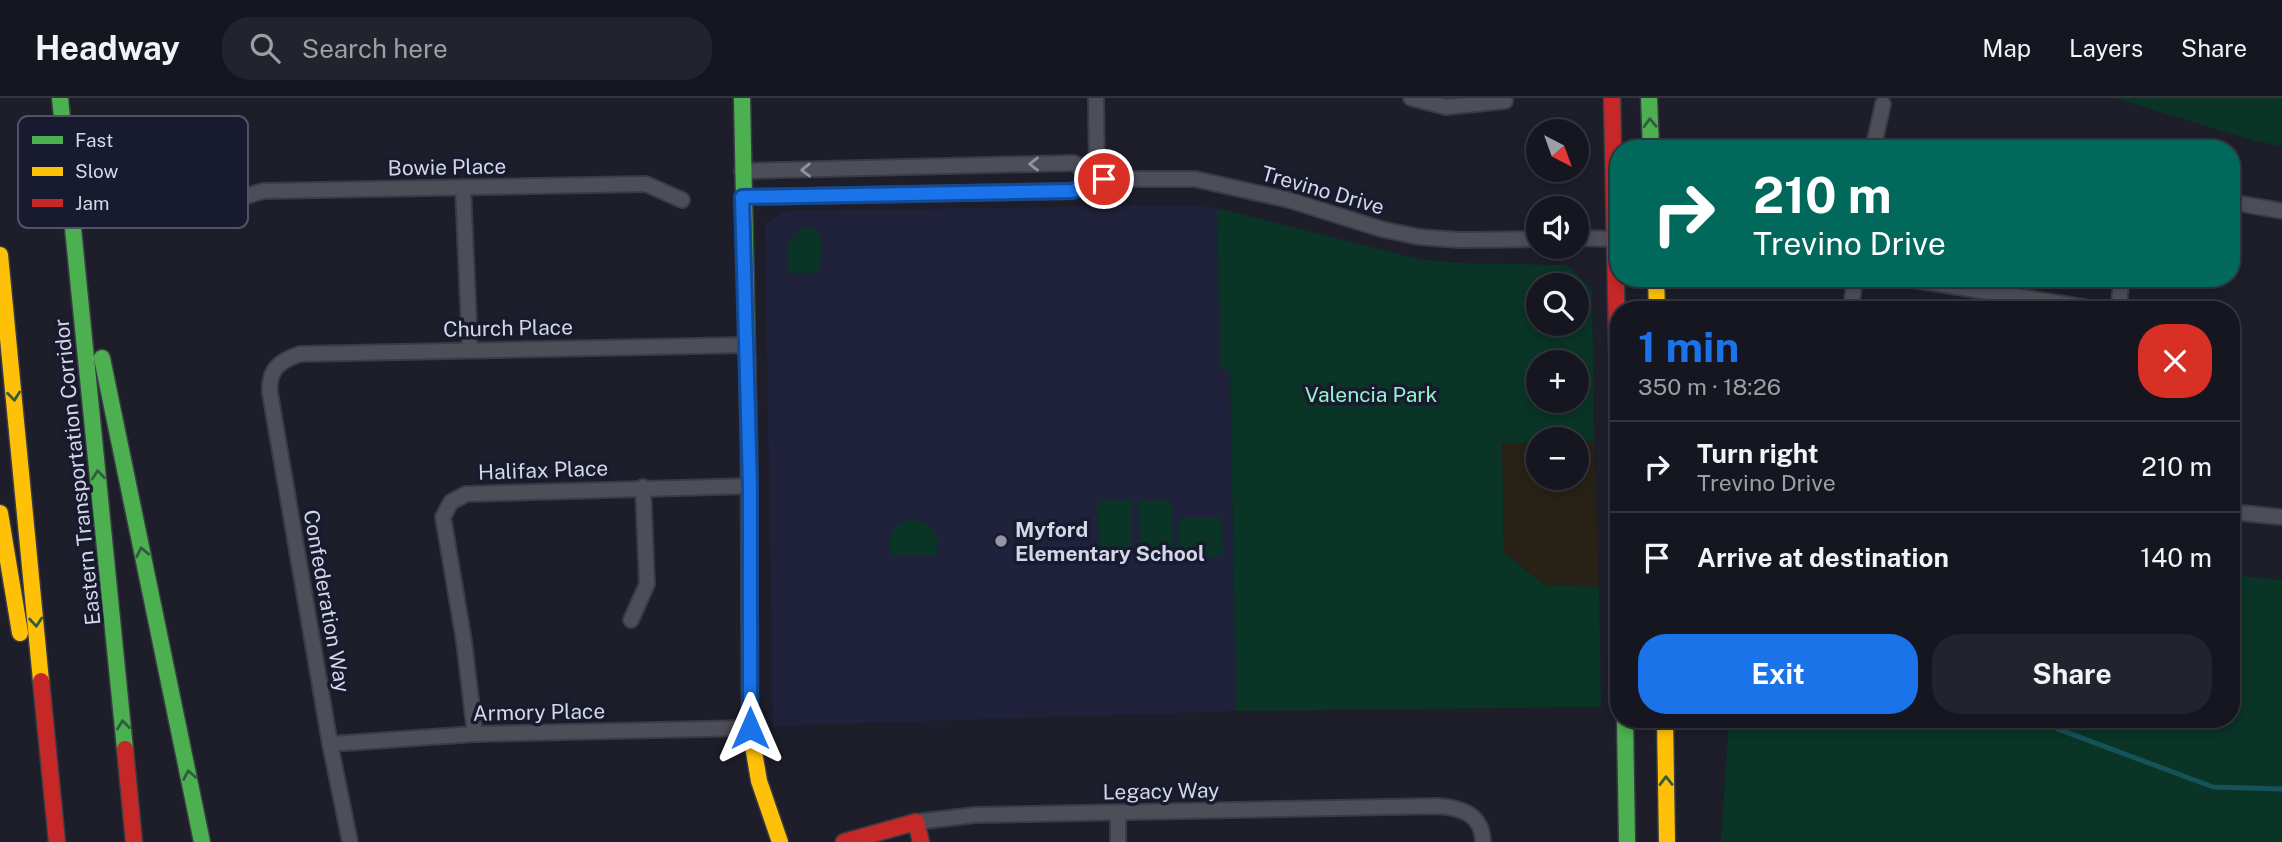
<!DOCTYPE html>
<meta charset="utf-8">
<style>
:root{--surface:#161620;--page:#23232d;--text:#f1f3f6;--muted:#9e9fa5;--line:#35353e;--accent:#1a73e8}
body{margin:0;font-family:"Public Sans",sans-serif;background:var(--page);color:var(--text);height:100vh;display:flex;flex-direction:column;font-size:26px;white-space:nowrap}
*{box-sizing:border-box;margin:0}
p{font-size:23px;color:var(--muted)}
.icon{flex:none;width:38px;height:38px;fill:none;stroke:currentColor;stroke-width:2;stroke-linecap:round;stroke-linejoin:round}
.map{position:relative;flex:1;overflow:hidden}
.panel{position:absolute;left:1610px;top:203px;width:630px;height:427px;display:flex;flex-direction:column;background:var(--surface);border-radius:28px;box-shadow:0 4px 10px #0003,0 0 0 2px var(--line)}
.panel>*{flex:none}
.top-card{position:absolute;left:1610px;top:42px;width:630px;height:147px;border-radius:28px;box-shadow:0 4px 10px #0003,0 0 0 2px var(--line);background:#00695c;color:#fff;overflow:hidden}
.needle{width:46px;rotate:139deg}
.buttons{position:absolute;left:1526px;top:21px;display:grid;gap:14px}
.buttons a{display:grid;place-items:center;width:63px;height:63px;border-radius:50%;background:var(--surface);box-shadow:0 4px 10px #0003,0 0 0 2px var(--line);font-size:35px}
.pin{position:absolute;display:grid;place-items:center;width:60px;height:60px;color:#fff;margin:-30px;border:4px solid #fff;border-radius:50%;box-shadow:0 2px 7px #0007}
.me{position:absolute;width:77px;margin:-38px;rotate:0deg;stroke-linejoin:round;filter:drop-shadow(0 0 5px #0008)}
.turn{display:flex;align-items:center;gap:24px;height:147px;padding:0 28px;font-size:32px}
.turn .icon{width:91px;height:91px;stroke-width:2.5}
.turn b{display:block;font-size:49px;line-height:60px}
.round{display:grid;place-items:center;flex:none;width:74px;height:74px;border-radius:28px;background:var(--page)}
.summary{display:flex;align-items:center;justify-content:space-between;height:119px;padding:0 28px}
h1{font-size:42px;font-weight:700;line-height:52px;color:var(--accent)}
.primary-button{display:flex;gap:14px;margin-top:auto;padding:14px 28px}
.primary-button a{flex:1;height:80px;border-radius:28px;background:var(--accent);color:#fff;font-size:28px;font-weight:700;line-height:80px;text-align:center}
.primary-button a+a{background:var(--page);color:var(--text)}
ul{padding:0;list-style:none}
li{display:flex;align-items:center;gap:21px;height:91px;padding:0 28px;border-top:2px solid var(--line)}
li div{flex:1}
li b{display:block;font-size:26px}
li em{font-style:normal}
header{display:flex;align-items:center;gap:42px;box-sizing:border-box;height:98px;padding:0 35px;background:var(--surface);border-bottom:2px solid var(--line)}
header strong{font-size:33px}
nav{display:flex;gap:38px;margin-inline-start:auto;font-size:24px}
.search{width:490px;height:63px;background:var(--page);display:flex;align-items:center;gap:18px;box-sizing:border-box;padding:0 24px;border-radius:28px;color:var(--muted);font-size:26px}
.map>svg:first-child{display:block}
</style>
<header>
<strong>Headway</strong>
<div class="search"><svg class="icon" aria-label="search" viewBox="0 0 24 24"><circle cx="10" cy="10" r="6"/><path d="M15 15l6 6"/></svg>Search here</div>
<nav><a>Map</a><a>Layers</a><a>Share</a></nav>
</header>
<div class="map">
<svg width="2282" height="744" viewBox="0 0 2282 744">
<rect width="100%" height="100%" fill="#1e1e2a"/>
<path fill="#282115" d="M 1577,343 L 1594,343 L 1599,489 L 1545,487 L 1504,455 L 1502,346 L 1538,345 L 1538,380 L 1577,380 Z"/>
<path fill="#20213b" d="M 1180,107 L 1217,110 L 1220,272 L 1230,272 L 1236,613 L 773,628 L 765,127 L 783,113 Z"/>
<g fill="#093426" fill-rule="evenodd">
<path d="M 2115,0 L 2282,0 L 2282,48 L 2255,43 Z"/>
<path d="M 1217,110 L 1418,161 L 1458,165 L 1568,167 L 1592,192 L 1594,343 L 1538,341 L 1538,345 L 1502,346 L 1504,455 L 1545,487 L 1599,489 L 1601,609 L 1236,613 L 1230,272 L 1220,272 ZM 1538,187 L 1577,187 L 1577,226 L 1538,226 ZM 1538,264 L 1577,264 L 1577,303 L 1538,303 Z"/>
<path d="M 809,129 C 827,134 821,155 820,171 L 816,175 L 791,175 C 781,156 788,134 809,129 Z"/>
<path d="M 1131,402 L 1132,449 L 1099,450 L 1097,403 Z"/>
<path d="M 1171,402 L 1173,449 L 1140,450 L 1138,403 Z"/>
<path d="M 1183,419 L 1218,419 L 1222,422 L 1223,454 L 1216,459 L 1181,459 L 1177,453 L 1178,423 Z"/>
<path d="M 908,421 C 928,422 946,437 935,457 L 891,458 C 886,440 892,428 908,421 Z"/>
<path d="M 2231,477 L 2282,482 L 2282,744 L 1721,744 L 1729,621 L 2231,621 Z"/>
</g>
<g fill="none" stroke-linecap="round" stroke-linejoin="round">
<path stroke="#165259" stroke-width="5" d="M 2031,621 L 2213,689 L 2282,691"/>
<g stroke="#3a3b44" stroke-width="18">
<g id="street">
<path d="M 1096,0 L 1097,81"/>
<path d="M 1411,0 L 1446,9 L 1505,3"/>
<path d="M 1873,51 L 1883,6"/>
<path d="M 742,73 L 1074,65 L 1097,81"/>
<path d="M 463,89 L 470,252"/>
<path d="M 742,99 L 1072,93 L 1097,81 L 1195,81 L 1289,102 L 1381,131 L 1419,139 L 1460,142 L 1538,141"/>
<path d="M 2231,104 L 2282,113"/>
<path d="M 211,109 L 263,93 L 646,86 L 682,102"/>
<path d="M 1577,140 L 1619,141"/>
<path d="M 1901,180 L 2102,212"/>
<path d="M 1851,212 L 1855,180"/>
<path d="M 2118,212 L 2122,180"/>
<path d="M 2231,414 L 2282,419"/>
<path d="M 631,522 L 647,486 L 643,389"/>
<path d="M 475,636 L 464,543 L 443,419 L 451,404 L 466,396 L 750,388"/>
<path d="M 330,646 L 475,636 L 750,630"/>
<path d="M 1118,716 L 1118,744"/>
<path d="M 916,724 L 975,717 L 1438,708 C 1462,710 1482,716 1483,744"/>
<path d="M 350,744 L 330,646 L 270,295 C 268,272 279,263 300,256 L 746,247"/>
</g>
</g>
<g stroke="#3a3b44" stroke-width="19">
<g id="fast">
<path d="M 60,0 L 125,651"/>
<path d="M 742,0 L 749,350"/>
<path d="M 1649,0 L 1651,51"/>
<path d="M 102,260 L 202,744"/>
<path d="M 1625,621 L 1627,744"/>
</g>
</g>
<g stroke="#3a3b44" stroke-width="19">
<g id="slow">
<path d="M 0,157 L 41,583"/>
<path d="M 1656,180 L 1657,212"/>
<path d="M 749,350 L 750,630 L 759,683 L 780,744"/>
<path d="M 0,415 L 20,535"/>
<path d="M 1665,621 L 1667,744"/>
</g>
</g>
<g stroke="#3a3b44" stroke-width="19">
<g id="jam">
<path d="M 1612,0 L 1619,338"/>
<path d="M 41,583 L 57,744"/>
<path d="M 125,651 L 134,744"/>
<path d="M 844,744 L 916,724 L 921,744"/>
</g>
</g>
<use href="#street" stroke="#4e4e59" stroke-width="14"/>
<use href="#fast" stroke="#4caf50" stroke-width="16"/>
<use href="#slow" stroke="#ffc107" stroke-width="16"/>
<use href="#jam" stroke="#c62828" stroke-width="16"/>
</g>
<defs><path id="oneway-chevron" d="M-2-3.5L2.5 0L-2 3.5" fill="none" stroke-width="1.6" stroke-linecap="round" stroke-linejoin="round" transform="scale(1.75)"/></defs>
<g stroke="#2f5d3e">
<use href="#oneway-chevron" transform="translate(1650 25) rotate(-92)"/>
<use href="#oneway-chevron" transform="translate(14 298) rotate(84)"/>
<use href="#oneway-chevron" transform="translate(98 377) rotate(-96)"/>
<use href="#oneway-chevron" transform="translate(142 454) rotate(-102)"/>
<use href="#oneway-chevron" transform="translate(36 524) rotate(85)"/>
<use href="#oneway-chevron" transform="translate(123 627) rotate(-96)"/>
<use href="#oneway-chevron" transform="translate(189 677) rotate(-101)"/>
<use href="#oneway-chevron" transform="translate(1666 683) rotate(-91)"/>
</g>
<g stroke="#9192a0">
<use href="#oneway-chevron" transform="translate(1034 66) rotate(179)"/>
<use href="#oneway-chevron" transform="translate(806 72) rotate(179)"/>
</g>
<g fill="none" stroke-linecap="round" stroke-linejoin="round">
<g stroke="#114b97" stroke-width="18">
<path id="route" d="M 750,630 L 750,388 L 742,99 L 1072,93 L 1104,81"/>
</g>
<use href="#route" stroke="#1a73e8" stroke-width="12"/>
</g>
<circle fill="#9496a4" stroke="#181a30" stroke-width="2.5" cx="1001" cy="443" r="7"/>
<g text-anchor="middle" dominant-baseline="central" stroke-width="7" stroke-linejoin="round" paint-order="stroke">
<g font-size="21" fill="#d4d7e6" stroke="#181a30">
<text transform="translate(447 69) rotate(-1)">Bowie Place</text>
<text transform="translate(1323 92) rotate(16)">Trevino Drive</text>
<text transform="translate(508 230) rotate(-1)">Church Place</text>
<text transform="translate(543 372) rotate(-2)">Halifax Place</text>
<text transform="translate(77 374) rotate(-96)">Eastern Transportation Corridor</text>
<text transform="translate(327 503) rotate(80)">Confederation Way</text>
<text transform="translate(539 614) rotate(-1)">Armory Place</text>
<text transform="translate(1161 693) rotate(-1)">Legacy Way</text>
</g>
<g font-size="21" fill="#94f3c8" stroke="#181a30">
<text x="1371" y="296">Valencia Park</text>
</g>
<g font-size="21" font-weight="bold" fill="#d4d7e6" stroke="#181a30" text-anchor="start">
<text x="1015" y="431">Myford<tspan x="1015" dy="24">Elementary School</tspan></text>
</g>
</g>
<rect x="18" y="18" width="230" height="112" rx="10" fill="#181a30" stroke="#505367" stroke-width="2"/>
<rect x="32" y="38" width="31" height="8" fill="#4caf50"/>
<rect x="32" y="69" width="31" height="9" fill="#ffc107"/>
<rect x="32" y="101" width="31" height="8" fill="#c62828"/>
<g font-size="19" fill="#d4d7e6">
<text x="75" y="49">Fast</text>
<text x="75" y="80">Slow</text>
<text x="75" y="112">Jam</text>
</g>
</svg>
<div class="buttons">
<a><svg class="needle" viewBox="-14 -14 28 28"><path d="M0-13l5 13h-10z" fill="#e53935"/><path d="M0 13l5-13h-10z" fill="#9e9fa5"/></svg></a>
<a><svg class="icon" aria-label="sound" viewBox="0 0 24 24"><path d="M4 9h4l5-4v14l-5-4H4zM17 9q2 3 0 6"/></svg></a>
<a><svg class="icon" aria-label="search" viewBox="0 0 24 24"><circle cx="10" cy="10" r="6"/><path d="M15 15l6 6"/></svg></a>
<a>+</a>
<a>−</a>
</div>
<div class="pin" style="left:1104px;top:81px;background:#d93025"><svg class="icon" aria-label="arrive" viewBox="0 0 24 24"><path d="M6 21V4h12l-3 4 3 4H6"/></svg></div>
<svg class="me" style="left:750px;top:630px" viewBox="-20 -20 40 40"><path d="M0-17L14 15 0 8-14 15z" fill="#1a73e8" stroke="#fff" stroke-width="4"/></svg>
<div class="top-card">
<div class="turn"><svg class="icon" aria-label="right" viewBox="0 0 24 24"><path d="M7 20v-9h11M14 6l5 5-5 5"/></svg><div><b>210 m</b>Trevino Drive</div></div>
</div>
<section class="panel">
<div class="summary"><div><h1>1 min</h1><p>350 m · 18:26</p></div><a class="round" style="background:#d93025;color:#fff"><svg class="icon" aria-label="close" viewBox="0 0 24 24"><path d="M6 6l12 12M18 6L6 18"/></svg></a></div>
<ul>
<li><svg class="icon" aria-label="right" viewBox="0 0 24 24"><path d="M7 20v-9h11M14 6l5 5-5 5"/></svg><div><b>Turn right</b><p>Trevino Drive</p></div><em>210 m</em></li>
<li><svg class="icon" aria-label="arrive" viewBox="0 0 24 24"><path d="M6 21V4h12l-3 4 3 4H6"/></svg><div><b>Arrive at destination</b></div><em>140 m</em></li>
</ul>
<div class="primary-button"><a>Exit</a><a>Share</a></div>
</section>
</div>
